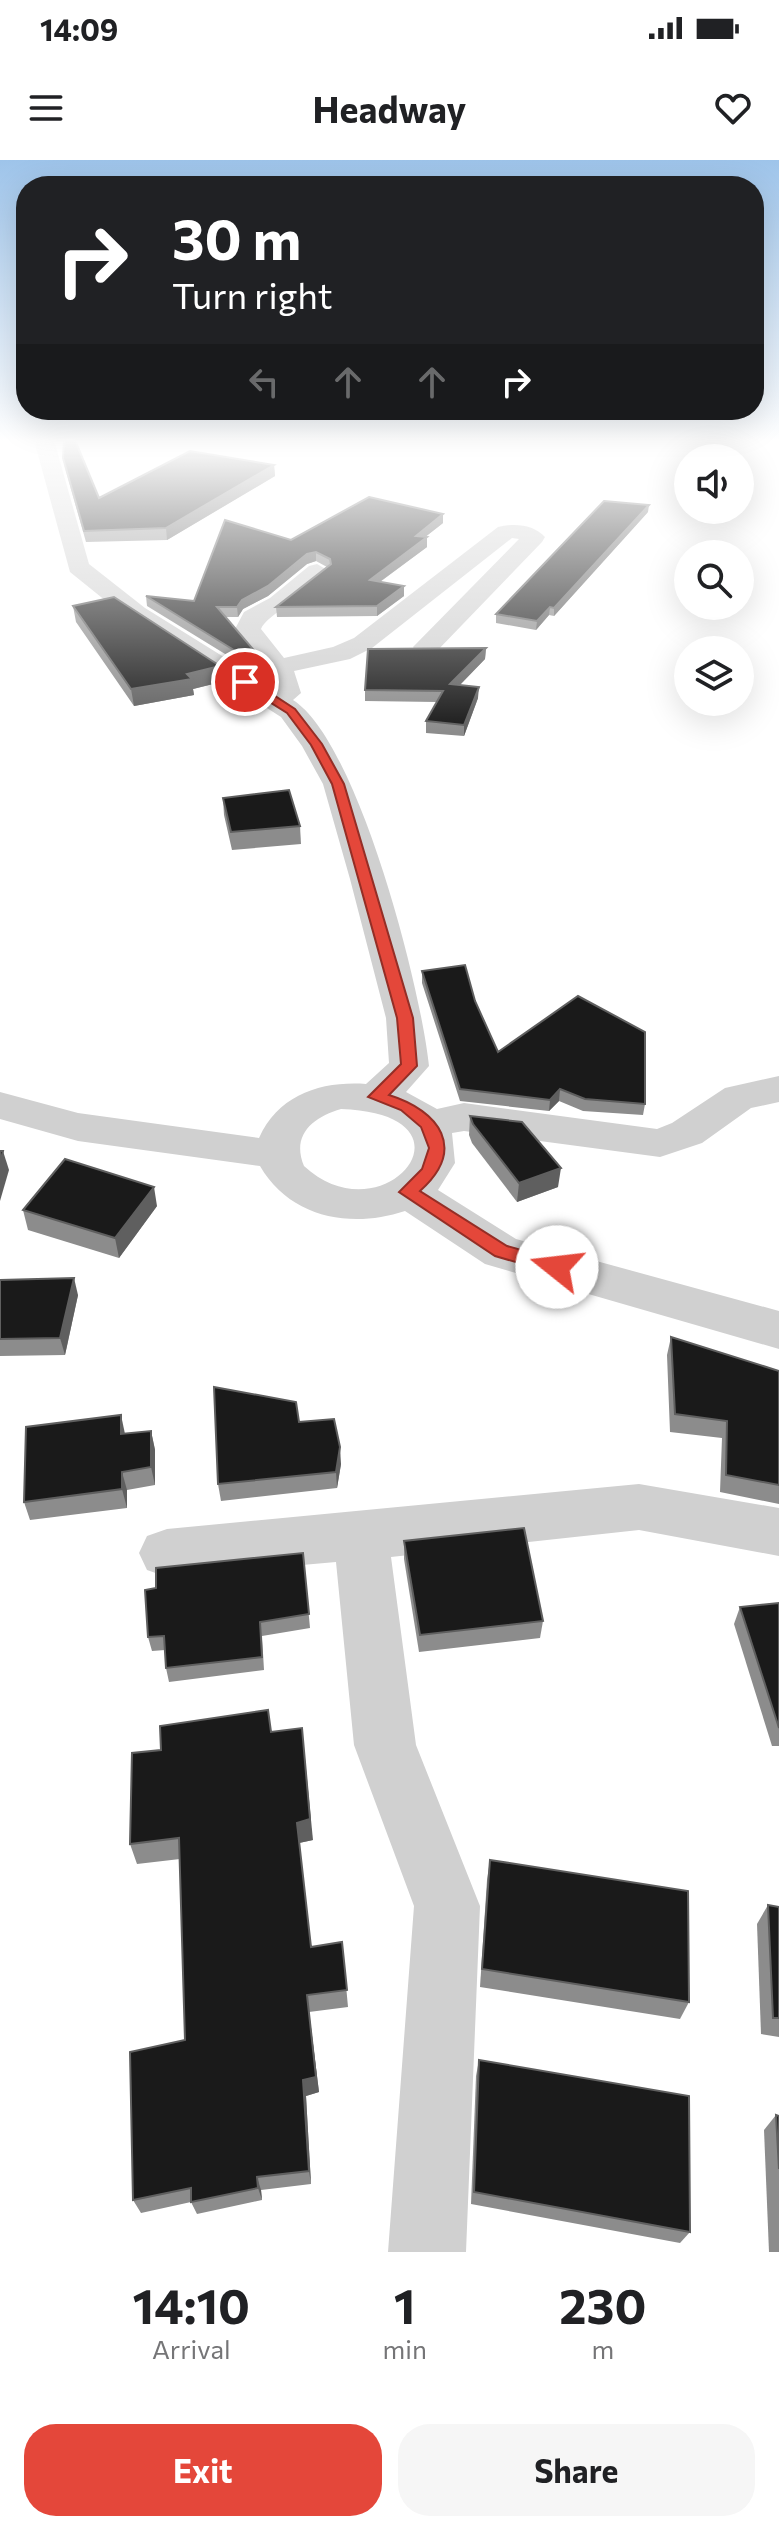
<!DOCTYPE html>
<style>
:root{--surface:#fff;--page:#f6f6f6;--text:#202124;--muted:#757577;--accent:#e4473a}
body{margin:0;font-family:Commissioner,sans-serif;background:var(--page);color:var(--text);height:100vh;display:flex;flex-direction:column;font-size:30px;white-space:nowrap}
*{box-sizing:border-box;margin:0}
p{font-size:26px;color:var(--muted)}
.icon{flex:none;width:44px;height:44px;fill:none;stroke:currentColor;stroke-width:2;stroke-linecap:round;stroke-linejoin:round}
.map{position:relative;height:2092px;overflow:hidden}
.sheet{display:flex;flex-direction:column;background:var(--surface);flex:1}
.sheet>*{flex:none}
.top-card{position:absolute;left:16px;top:16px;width:748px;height:244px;border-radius:32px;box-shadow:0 8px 32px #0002;background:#202124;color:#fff;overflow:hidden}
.fabs{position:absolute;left:674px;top:284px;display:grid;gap:16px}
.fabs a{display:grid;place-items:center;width:80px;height:80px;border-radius:50%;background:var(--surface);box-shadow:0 8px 32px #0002;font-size:40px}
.pin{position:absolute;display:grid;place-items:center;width:68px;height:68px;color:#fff;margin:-34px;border:4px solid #fff;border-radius:50%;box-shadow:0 2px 8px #0007}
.me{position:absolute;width:88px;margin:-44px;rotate:286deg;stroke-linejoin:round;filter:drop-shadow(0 0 6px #0008)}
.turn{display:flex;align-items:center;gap:28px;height:168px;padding:0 24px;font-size:36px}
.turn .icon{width:104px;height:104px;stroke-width:2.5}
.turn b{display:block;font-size:56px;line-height:68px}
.lanes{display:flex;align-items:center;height:76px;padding:0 24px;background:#0003;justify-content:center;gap:40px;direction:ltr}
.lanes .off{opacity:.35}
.eta{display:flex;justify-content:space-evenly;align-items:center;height:136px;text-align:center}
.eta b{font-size:48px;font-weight:700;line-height:56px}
.cta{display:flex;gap:16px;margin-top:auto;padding:16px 24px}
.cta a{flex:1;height:92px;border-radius:32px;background:var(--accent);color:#fff;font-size:32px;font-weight:700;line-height:92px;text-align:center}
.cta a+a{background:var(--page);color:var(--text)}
.status{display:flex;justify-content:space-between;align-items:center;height:56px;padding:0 40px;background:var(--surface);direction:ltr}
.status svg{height:22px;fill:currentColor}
header{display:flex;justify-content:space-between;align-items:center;height:104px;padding:0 24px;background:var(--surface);font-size:36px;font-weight:700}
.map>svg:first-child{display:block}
</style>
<div class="status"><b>14:09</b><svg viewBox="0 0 49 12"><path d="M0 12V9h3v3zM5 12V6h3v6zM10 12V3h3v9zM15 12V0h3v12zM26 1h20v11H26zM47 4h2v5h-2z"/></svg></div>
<header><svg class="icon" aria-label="menu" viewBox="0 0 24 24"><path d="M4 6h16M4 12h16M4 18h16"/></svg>Headway<svg class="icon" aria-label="heart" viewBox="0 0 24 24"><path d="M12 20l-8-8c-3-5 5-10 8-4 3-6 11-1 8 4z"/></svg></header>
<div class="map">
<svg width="779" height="2092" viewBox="0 0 779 2092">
<rect width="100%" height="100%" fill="#fff"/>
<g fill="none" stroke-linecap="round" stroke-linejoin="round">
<g fill="#d0d0d0" fill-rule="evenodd">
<path d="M 34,280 L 54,280 L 89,404 L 145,448 L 272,527 L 270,515 L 235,469 L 244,452 L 270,438 L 309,406 L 317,404 L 329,411 C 315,430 266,455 261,469 L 284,498 L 333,487 L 354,478 L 498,367 C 515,363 533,364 545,377 L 542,382 L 435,493 L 417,493 L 413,487 L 519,379 L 512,378 L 372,488 L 350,499 L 294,511 L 301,533 L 293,540 C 358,581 421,828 429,906 L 406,932 L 437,949 L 464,943 L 657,969 L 672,963 L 725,928 L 779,916 L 779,942 L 751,948 L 702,983 L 660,997 L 464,971 L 452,973 L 455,1003 L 438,1030 L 516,1079 L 779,1151 L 779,1189 L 485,1104 L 405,1051 C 351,1069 290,1058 260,1006 L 78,981 L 0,959 L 0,932 L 78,953 L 259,978 C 279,934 322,921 366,924 L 389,903 L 386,858 L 350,719 L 323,624 L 302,586 L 281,557 L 127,458 L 70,412 ZM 341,949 C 487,954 384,1080 304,1006 C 291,975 313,957 341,949 Z"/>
<path d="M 639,1324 L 779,1348 L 779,1396 L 639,1370 L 391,1397 L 416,1585 L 480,1746 L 466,2092 L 388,2092 L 414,1746 L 354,1585 L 336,1402 L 167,1417 L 147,1410 L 139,1393 L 147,1376 L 167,1369 Z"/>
</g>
</g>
<g fill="#8c8c8c">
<path d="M 63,298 L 99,338 L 274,305 L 275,316 L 167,380 L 86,382 L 65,308 Z"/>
<path d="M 648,352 L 554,456 L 549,455 L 536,470 L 496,463 L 496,454 Z"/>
<path d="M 443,363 L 425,377 L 427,377 L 427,387 L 380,422 L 404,436 L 377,456 L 277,457 L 276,447 L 327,407 L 316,401 L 307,404 L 268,436 L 243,449 L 238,457 L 225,457 L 264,512 L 256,513 L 147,446 L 146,436 L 194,441 L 291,380 Z"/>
<path d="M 73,446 L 221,522 L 193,529 L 194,535 L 134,546 L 76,462 Z"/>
<path d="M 486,488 L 485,499 L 460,525 L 478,538 L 464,576 L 426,573 L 426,561 L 437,542 L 365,541 L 365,530 Z"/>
<path d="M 223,638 L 300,666 L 301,684 L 232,690 L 224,655 Z"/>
<path d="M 422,811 L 475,841 L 498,892 L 645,944 L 643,955 L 583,951 L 559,941 L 549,951 L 460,941 L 422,823 Z"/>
<path d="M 470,956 L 558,1027 L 517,1042 L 472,983 L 469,975 Z"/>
<path d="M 157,1046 L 119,1098 L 28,1070 L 23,1050 Z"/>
<path d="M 0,1120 L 78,1135 L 65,1195 L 0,1196 Z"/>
<path d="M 671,1177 L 779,1211 L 779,1344 L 720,1332 L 722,1278 L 670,1272 L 667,1195 Z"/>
<path d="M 299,1262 L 341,1304 L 337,1328 L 221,1341 L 218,1324 Z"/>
<path d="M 151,1271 L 155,1290 L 155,1325 L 127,1330 L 127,1348 L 30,1360 L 24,1342 L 125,1274 Z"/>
<path d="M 404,1381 L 543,1461 L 540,1478 L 419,1492 L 404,1399 Z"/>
<path d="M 303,1393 L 310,1468 L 262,1476 L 264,1510 L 169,1522 L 166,1508 L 165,1490 L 152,1491 L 148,1477 Z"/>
<path d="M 779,1443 L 779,1586 L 772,1586 L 734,1464 L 740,1447 Z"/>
<path d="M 161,1590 L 313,1680 L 299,1683 L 311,1787 L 342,1782 L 348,1847 L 309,1852 L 319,1932 L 306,1936 L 311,2024 L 261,2030 L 262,2040 L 197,2054 L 191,2042 L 141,2053 L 133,2040 L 185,1880 L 180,1699 L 137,1704 L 130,1684 Z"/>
<path d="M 490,1700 L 689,1842 L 680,1859 L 480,1827 L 487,1720 Z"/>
<path d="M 768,1745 L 779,1747 L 779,1877 L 761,1874 L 757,1764 Z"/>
<path d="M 479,1900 L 690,2072 L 680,2083 L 471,2044 L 476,1916 Z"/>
<path d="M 776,1955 L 779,1956 L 779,2092 L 769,2092 L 764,1970 Z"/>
</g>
<g fill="#5f5f5f">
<path d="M 274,305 L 275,316 L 167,380 L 166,368 Z"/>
<path d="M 649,345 L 648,352 L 554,456 L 554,448 Z"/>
<path d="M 443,354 L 443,363 L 415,385 L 416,376 Z"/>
<path d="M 427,377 L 427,387 L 370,429 L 370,420 Z"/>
<path d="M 316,392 L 316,401 L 307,404 L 268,436 L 243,449 L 238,457 L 237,447 L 242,440 L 307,394 Z"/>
<path d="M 404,426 L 404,436 L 377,456 L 377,446 Z"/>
<path d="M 550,447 L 549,455 L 536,470 L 537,461 Z"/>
<path d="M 486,488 L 485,499 L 450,535 L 450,524 Z"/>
<path d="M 263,501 L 264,512 L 256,513 L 255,503 Z"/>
<path d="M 220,506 L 221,522 L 193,529 L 194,535 L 134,546 L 131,529 Z"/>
<path d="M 479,527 L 478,538 L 464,576 L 464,565 Z"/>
<path d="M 560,929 L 559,941 L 549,951 L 550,940 Z"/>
<path d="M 3,991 L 9,1010 L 0,1041 L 0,1003 Z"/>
<path d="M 561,1008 L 558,1027 L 517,1042 L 519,1023 Z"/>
<path d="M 154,1027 L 157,1046 L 119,1098 L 115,1078 Z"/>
<path d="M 74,1118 L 78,1135 L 65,1195 L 60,1178 Z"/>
<path d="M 121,1255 L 125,1274 L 121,1274 Z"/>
<path d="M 151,1271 L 155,1290 L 155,1325 L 151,1307 Z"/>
<path d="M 340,1287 L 341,1304 L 337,1328 L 336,1312 Z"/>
<path d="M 122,1312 L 127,1330 L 127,1348 L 122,1329 Z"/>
<path d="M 302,1568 L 313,1680 L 299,1683 L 297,1663 Z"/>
<path d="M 307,1835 L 319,1932 L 306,1936 L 311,2024 L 309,2011 L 303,1920 Z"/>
<path d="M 257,2017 L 261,2030 L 262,2040 L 258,2028 Z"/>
</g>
<g fill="#1a1a1a" stroke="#5f5f5f" stroke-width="2">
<path d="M 64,280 L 75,280 L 99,338 L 190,291 L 274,305 L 166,368 L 84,371 L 63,298 Z"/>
<path d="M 369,337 L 443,354 L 416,376 L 427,377 L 370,420 L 404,426 L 377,446 L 276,447 L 331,404 L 330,399 L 316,392 L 307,394 L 268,426 L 242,440 L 237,447 L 217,447 L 263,501 L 255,503 L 146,436 L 194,441 L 225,360 L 291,380 Z"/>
<path d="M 604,341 L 649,345 L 554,448 L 550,447 L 537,461 L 496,454 Z"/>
<path d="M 114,437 L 220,506 L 187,514 L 192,519 L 131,529 L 73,446 Z"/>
<path d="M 486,488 L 450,524 L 479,527 L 464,565 L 426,561 L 443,531 L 365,530 L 368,489 Z"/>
<path d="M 289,630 L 300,666 L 231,672 L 223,638 Z"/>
<path d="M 465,805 L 475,841 L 498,892 L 578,836 L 645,872 L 645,944 L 585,939 L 560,929 L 550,940 L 460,929 L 422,811 Z"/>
<path d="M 470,956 L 522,962 L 561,1008 L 519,1023 L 473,964 Z"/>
<path d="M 0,991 L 3,991 L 0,1003 Z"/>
<path d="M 65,999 L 154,1027 L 115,1078 L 23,1050 Z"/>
<path d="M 74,1118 L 60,1178 L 0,1179 L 0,1120 Z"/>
<path d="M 671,1177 L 779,1211 L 779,1325 L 726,1315 L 727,1261 L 675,1254 Z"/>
<path d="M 214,1227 L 296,1242 L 299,1262 L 334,1259 L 340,1287 L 336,1312 L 218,1324 Z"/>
<path d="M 121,1255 L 121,1274 L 151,1271 L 151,1307 L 122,1312 L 122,1329 L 24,1342 L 26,1267 Z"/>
<path d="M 524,1368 L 543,1461 L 420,1475 L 404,1381 Z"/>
<path d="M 303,1393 L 309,1454 L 260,1462 L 262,1497 L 166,1508 L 164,1476 L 148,1477 L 145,1430 L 156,1428 L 156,1408 Z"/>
<path d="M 779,1443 L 779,1568 L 740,1447 Z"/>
<path d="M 268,1550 L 271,1572 L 302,1568 L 310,1659 L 297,1663 L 311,1787 L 342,1782 L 347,1830 L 307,1835 L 316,1917 L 303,1920 L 309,2011 L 257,2017 L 258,2028 L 191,2042 L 191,2028 L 133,2040 L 130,1892 L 185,1880 L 179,1678 L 130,1684 L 132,1593 L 161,1590 L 160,1566 Z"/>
<path d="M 490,1700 L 688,1731 L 689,1842 L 482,1809 Z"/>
<path d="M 768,1745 L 779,1747 L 779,1858 L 773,1858 Z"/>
<path d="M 479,1900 L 689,1936 L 690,2072 L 474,2032 Z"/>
<path d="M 776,1955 L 779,1956 L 779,2009 Z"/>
</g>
<linearGradient id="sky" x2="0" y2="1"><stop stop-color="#9ec4ea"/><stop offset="0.49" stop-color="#fff"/><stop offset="1" stop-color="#fff" stop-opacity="0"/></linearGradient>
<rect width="779" height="573" fill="url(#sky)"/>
<path fill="#e4473a" stroke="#942e26" stroke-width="2" d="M 241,519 L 249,519 L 295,549 L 322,584 L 344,624 L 413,858 L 417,906 L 389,935 C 440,951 467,989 420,1031 L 507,1086 L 564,1102 L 564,1112 L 557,1114 L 495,1096 L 399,1032 L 422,1009 L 429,988 L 421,967 L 401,950 L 368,937 L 401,904 L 397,858 L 332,624 L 311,585 L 287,553 L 241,524 Z"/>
</svg>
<div class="fabs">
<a><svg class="icon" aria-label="sound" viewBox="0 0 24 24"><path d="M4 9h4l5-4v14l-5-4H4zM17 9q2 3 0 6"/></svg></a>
<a><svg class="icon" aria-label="search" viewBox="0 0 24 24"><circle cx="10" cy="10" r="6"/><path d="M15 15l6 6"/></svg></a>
<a><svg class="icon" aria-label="layers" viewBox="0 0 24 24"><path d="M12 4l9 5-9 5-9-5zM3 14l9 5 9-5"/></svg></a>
</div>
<div class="pin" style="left:245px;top:522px;background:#d93025"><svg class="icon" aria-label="arrive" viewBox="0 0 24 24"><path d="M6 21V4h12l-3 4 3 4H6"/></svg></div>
<svg class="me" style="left:557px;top:1107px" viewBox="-20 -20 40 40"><circle r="19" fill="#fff"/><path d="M0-13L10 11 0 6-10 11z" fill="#e4473a"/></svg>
<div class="top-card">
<div class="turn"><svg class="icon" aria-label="right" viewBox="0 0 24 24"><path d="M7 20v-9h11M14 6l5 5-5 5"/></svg><div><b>30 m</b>Turn right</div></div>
<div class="lanes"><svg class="icon off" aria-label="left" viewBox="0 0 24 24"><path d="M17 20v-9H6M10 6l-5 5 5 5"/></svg><svg class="icon off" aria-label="ahead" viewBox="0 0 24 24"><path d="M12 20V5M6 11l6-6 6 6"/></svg><svg class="icon off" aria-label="ahead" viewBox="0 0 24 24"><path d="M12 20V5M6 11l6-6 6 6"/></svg><svg class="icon" aria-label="right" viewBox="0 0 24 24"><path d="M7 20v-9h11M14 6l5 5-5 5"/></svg></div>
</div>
</div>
<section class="sheet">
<div class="eta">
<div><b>14:10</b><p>Arrival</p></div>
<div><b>1</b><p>min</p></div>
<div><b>230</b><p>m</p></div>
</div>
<div class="cta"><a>Exit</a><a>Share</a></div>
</section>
